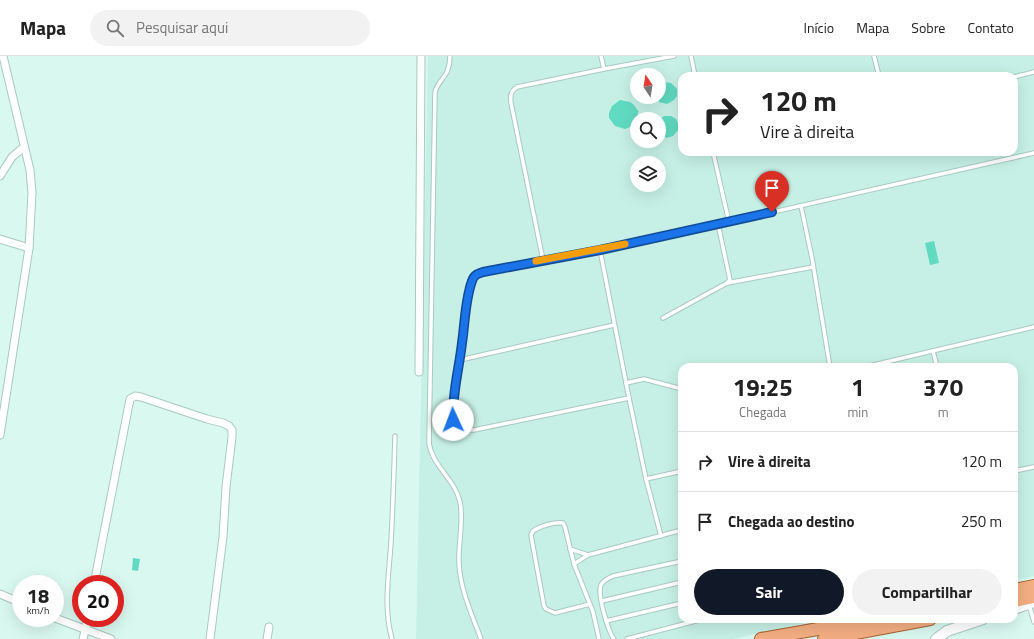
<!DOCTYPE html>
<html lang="pt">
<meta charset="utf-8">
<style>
:root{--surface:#fff;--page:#f2f2f2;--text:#222;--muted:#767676;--line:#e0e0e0;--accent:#111827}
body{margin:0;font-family:"Titillium Web",sans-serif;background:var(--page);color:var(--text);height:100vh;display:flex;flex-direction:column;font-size:15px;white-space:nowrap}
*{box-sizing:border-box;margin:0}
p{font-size:13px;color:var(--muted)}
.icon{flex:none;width:22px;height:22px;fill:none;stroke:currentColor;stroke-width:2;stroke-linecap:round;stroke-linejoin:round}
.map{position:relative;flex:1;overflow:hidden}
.drawer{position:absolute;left:678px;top:307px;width:340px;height:260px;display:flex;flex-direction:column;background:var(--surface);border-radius:12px;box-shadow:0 4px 16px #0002}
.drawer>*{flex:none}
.top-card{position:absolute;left:678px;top:16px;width:340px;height:84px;border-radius:12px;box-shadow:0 4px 16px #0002;background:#fff;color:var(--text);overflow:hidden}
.needle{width:26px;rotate:348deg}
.controls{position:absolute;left:630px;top:12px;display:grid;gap:8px}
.controls a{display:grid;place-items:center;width:36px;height:36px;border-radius:50%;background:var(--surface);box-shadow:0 4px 16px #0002;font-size:20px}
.speed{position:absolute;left:12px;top:519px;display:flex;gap:8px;font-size:20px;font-weight:700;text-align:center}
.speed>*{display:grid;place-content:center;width:52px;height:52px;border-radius:50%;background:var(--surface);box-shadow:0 4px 16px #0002;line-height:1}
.speed small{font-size:10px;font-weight:400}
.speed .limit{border:6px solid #d22;background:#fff;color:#111}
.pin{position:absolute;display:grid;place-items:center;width:34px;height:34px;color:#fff;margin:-41px -17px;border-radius:50% 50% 50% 0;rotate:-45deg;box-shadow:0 0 4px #0007}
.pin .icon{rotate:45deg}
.me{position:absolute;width:44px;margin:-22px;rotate:358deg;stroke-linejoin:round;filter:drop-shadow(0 0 3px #0008)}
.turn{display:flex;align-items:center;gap:14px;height:84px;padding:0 16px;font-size:18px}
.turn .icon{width:52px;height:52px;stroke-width:2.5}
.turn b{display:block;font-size:28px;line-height:34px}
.eta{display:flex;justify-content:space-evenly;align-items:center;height:68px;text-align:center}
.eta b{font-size:24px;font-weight:700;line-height:28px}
.cta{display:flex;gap:8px;margin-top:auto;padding:8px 16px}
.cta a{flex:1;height:46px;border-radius:24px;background:var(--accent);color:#fff;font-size:16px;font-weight:700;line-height:46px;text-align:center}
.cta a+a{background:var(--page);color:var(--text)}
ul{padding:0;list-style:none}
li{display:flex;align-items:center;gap:12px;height:60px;padding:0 16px;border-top:1px solid var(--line)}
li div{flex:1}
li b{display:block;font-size:15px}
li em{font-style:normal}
header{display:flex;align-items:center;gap:24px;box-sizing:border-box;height:56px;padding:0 20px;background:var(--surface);border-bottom:1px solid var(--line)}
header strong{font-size:19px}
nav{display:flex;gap:22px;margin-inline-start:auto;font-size:14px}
.search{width:280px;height:36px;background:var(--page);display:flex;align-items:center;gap:10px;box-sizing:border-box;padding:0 14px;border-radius:22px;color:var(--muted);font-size:15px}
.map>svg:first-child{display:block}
</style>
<header>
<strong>Mapa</strong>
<div class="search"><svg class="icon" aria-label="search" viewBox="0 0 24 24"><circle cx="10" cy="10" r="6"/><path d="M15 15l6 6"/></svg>Pesquisar aqui</div>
<nav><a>Início</a><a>Mapa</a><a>Sobre</a><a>Contato</a></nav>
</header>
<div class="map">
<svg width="1034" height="583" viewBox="0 0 1034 583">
<rect width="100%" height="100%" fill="#d8f8f0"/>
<path fill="#c6f0e5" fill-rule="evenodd" d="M 428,0 L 1034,0 L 1034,520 L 1014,524 L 1014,311 L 682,311 L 682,563 L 823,563 L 733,583 L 416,583 ZM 637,19 L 659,19 L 659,41 L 637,41 ZM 682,20 L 1014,20 L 1014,96 L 682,96 ZM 637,63 L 659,63 L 659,85 L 637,85 ZM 637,107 L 659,107 L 659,129 L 637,129 Z"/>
<g fill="#61dac2">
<path d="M 663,26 L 671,27 L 677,33 L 677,40 L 674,44 L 667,48 L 659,46 L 659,28 Z"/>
<path d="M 620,44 L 630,46 L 634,49 L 639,56 L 638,56 L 637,63 L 635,68 L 630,71 L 625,73 L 615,70 L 609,62 L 609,57 L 612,50 Z"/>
<path d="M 664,60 L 671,60 L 676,63 L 678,67 L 678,74 L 673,80 L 667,82 L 659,78 L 659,64 Z"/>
<path d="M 934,185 L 939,207 L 930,209 L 925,187 Z"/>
<path d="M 133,502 L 140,503 L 138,515 L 132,514 Z"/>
</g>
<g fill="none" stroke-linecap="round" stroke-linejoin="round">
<g stroke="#a9c9c1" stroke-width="5.5">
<g id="service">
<path d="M 450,0 C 450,6 449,11 447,16 C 443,23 437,28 435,36 L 429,387 C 432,410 455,423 460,446 C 464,465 458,487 459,507 C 460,533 472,559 481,583"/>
<path d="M 601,0 L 604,13"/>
<path d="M 691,0 L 695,20"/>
<path d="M 874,0 L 879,20"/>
<path d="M 1014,21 L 1034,16"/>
<path d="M 713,96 L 729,166"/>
<path d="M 801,150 L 812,202 L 830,311"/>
<path d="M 600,194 L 629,342 L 646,423 L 661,480"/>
<path d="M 543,204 L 511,47 C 510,39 511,35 517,31 L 604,13 L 674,0"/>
<path d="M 727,227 L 813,211"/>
<path d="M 663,262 L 727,227 L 730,224 L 718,168"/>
<path d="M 933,295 L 937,311"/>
<path d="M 460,304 L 614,269"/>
<path d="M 865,311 L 1034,271"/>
<path d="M 626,327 L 644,323 L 682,333"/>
<path d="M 629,342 L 474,374 C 465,374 457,373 453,364 C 448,349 458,319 460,303 C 464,280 465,237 475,218 L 483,216 L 600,194 L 729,166 L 1034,97"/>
<path d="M 1014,415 L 1034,411"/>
<path d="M 646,423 L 682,415"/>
<path d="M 570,493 L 588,499"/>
<path d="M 574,508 L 588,499 L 682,474"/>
<path d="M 602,545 L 682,526"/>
<path d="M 590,548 L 555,557 L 546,553 L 544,550 L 532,485 L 531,479 L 533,475 C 540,470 554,466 563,467 L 565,471 L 574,508 L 593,556 L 599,583"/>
<path d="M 1029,549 L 1034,566"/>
<path d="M 606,565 L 682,547"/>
<path d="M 392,583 C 383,552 389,518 391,486 C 393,451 394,415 395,380"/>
<path d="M 614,583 C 608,575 597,538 601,529 C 603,524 609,522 613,520 L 682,505"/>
<path d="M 627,583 L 703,563"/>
</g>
</g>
<g stroke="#a9c9c1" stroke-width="9">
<g id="minor">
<path d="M 0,120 L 12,101 L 24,91"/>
<path d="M 0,183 L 29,192"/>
<path d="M 419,316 L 421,0"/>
<path d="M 0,379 L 29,192 L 32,137 L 30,114 L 3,0"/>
<path d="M 94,528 L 130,343 L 135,340 L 141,341 L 207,363 L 223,367 L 229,370 L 232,374 L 232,381 L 226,431 L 223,481 L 210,583"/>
<path d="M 0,538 L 21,547"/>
<path d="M 55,562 L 111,583"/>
<path d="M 83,583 L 88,562"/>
<path d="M 267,583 L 269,571"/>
</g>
</g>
<g stroke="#a9c9c1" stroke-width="12">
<g id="secondary">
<path d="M 1014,553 L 1034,546"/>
<path d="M 936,583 L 947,575 L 983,563"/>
</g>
</g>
<g stroke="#a55f2e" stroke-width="14">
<g id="primary">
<path d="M 1014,534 L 1034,530"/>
<path d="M 1014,545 L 1034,541"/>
<path d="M 761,583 L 875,563"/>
<path d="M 824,583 L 930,563"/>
</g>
</g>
<use href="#service" stroke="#fff" stroke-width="3.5"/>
<use href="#minor" stroke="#fff" stroke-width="7"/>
<use href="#secondary" stroke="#fff" stroke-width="10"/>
<use href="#primary" stroke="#f3ae82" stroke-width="12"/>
</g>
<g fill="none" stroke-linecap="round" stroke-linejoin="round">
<g stroke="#114b97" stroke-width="10">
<path id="route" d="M 453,364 C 452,338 459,313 462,287 C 465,267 465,244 472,225 C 474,219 477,218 483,216 L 600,194 L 772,156"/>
</g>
<use href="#route" stroke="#1a73e8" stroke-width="7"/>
<path stroke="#f59e0b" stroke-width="7" d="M 536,205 L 625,188"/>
</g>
</svg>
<div class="controls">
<a><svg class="needle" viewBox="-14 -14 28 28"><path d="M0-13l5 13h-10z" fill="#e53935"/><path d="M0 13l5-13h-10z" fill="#767676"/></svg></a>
<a><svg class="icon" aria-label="search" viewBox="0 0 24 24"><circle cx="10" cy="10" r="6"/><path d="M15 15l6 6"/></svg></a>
<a><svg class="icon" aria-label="layers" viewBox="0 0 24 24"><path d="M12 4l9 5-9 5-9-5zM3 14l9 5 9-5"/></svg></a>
</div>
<div class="speed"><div>18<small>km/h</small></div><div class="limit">20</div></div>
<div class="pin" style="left:772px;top:156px;background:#d93025"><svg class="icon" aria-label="arrive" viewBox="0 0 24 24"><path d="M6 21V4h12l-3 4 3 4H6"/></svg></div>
<svg class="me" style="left:453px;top:364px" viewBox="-20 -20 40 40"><circle r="19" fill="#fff"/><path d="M0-13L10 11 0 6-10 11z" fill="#1a73e8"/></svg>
<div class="top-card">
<div class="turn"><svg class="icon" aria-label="right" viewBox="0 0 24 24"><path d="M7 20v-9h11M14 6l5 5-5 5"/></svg><div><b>120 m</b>Vire à direita</div></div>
</div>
<section class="drawer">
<div class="eta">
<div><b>19:25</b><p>Chegada</p></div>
<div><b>1</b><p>min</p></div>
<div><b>370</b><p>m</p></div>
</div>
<ul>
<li><svg class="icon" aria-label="right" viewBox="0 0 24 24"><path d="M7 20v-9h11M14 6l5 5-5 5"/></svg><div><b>Vire à direita</b></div><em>120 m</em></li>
<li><svg class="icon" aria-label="arrive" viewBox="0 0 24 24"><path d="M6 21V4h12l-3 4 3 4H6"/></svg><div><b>Chegada ao destino</b></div><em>250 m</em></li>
</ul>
<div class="cta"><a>Sair</a><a>Compartilhar</a></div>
</section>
</div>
